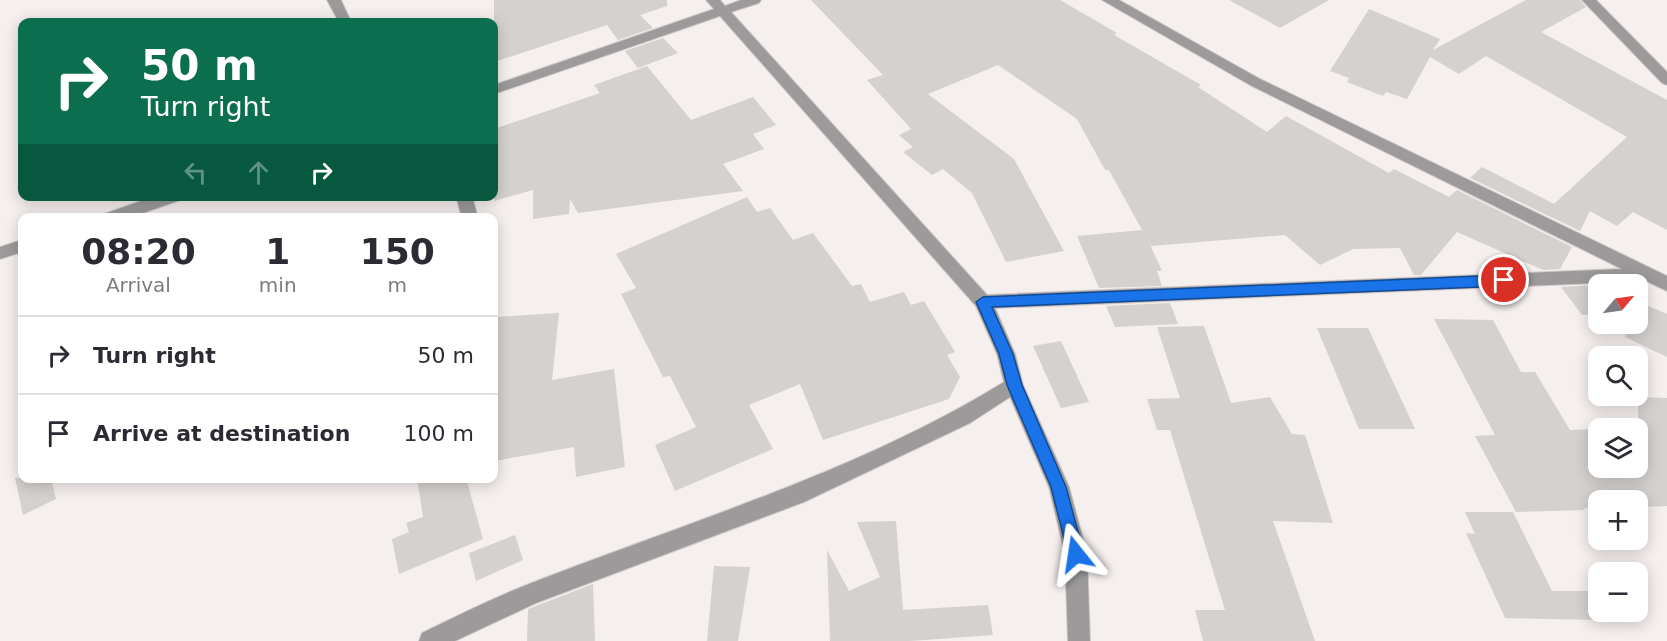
<!DOCTYPE html>
<meta charset="utf-8">
<style>
:root{--surface:#fff;--page:#f7f7f7;--text:#2b2b33;--muted:#7c7c81;--line:#e1e1e2}
body{margin:0;font-family:"DejaVu Sans",sans-serif;background:var(--page);color:var(--text);height:100vh;display:flex;flex-direction:column;font-size:22px;white-space:nowrap}
*{box-sizing:border-box;margin:0}
p{font-size:20px;color:var(--muted)}
.icon{flex:none;width:33px;height:33px;fill:none;stroke:currentColor;stroke-width:2;stroke-linecap:round;stroke-linejoin:round}
.map{position:relative;flex:1;overflow:hidden}
.details{position:absolute;left:18px;top:213px;width:480px;height:270px;display:flex;flex-direction:column;background:var(--surface);border-radius:12px;box-shadow:0 3px 15px #0003}
.details>*{flex:none}
.banner{position:absolute;left:18px;top:18px;width:480px;height:183px;border-radius:12px;box-shadow:0 3px 15px #0003;background:#0b6e4f;color:#fff;overflow:hidden}
.needle{width:39px;rotate:61deg}
.buttons{position:absolute;left:1588px;top:274px;display:grid;gap:12px}
.buttons a{display:grid;place-items:center;width:60px;height:60px;border-radius:12px;background:var(--surface);box-shadow:0 3px 15px #0003;font-size:30px}
.pin{position:absolute;display:grid;place-items:center;width:51px;height:51px;color:#fff;margin:-26px;border:3px solid #fff;border-radius:50%;box-shadow:0 2px 6px #0007}
.me{position:absolute;width:66px;margin:-33px;rotate:345deg;stroke-linejoin:round;filter:drop-shadow(0 0 4px #0008)}
.turn{display:flex;align-items:center;gap:21px;height:126px;padding:0 24px;font-size:27px}
.turn .icon{width:78px;height:78px;stroke-width:2.5}
.turn b{display:block;font-size:42px;line-height:51px}
.lanes{display:flex;align-items:center;height:57px;padding:0 24px;background:#0003;justify-content:center;gap:30px;direction:ltr}
.lanes .off{opacity:.35}
.eta{display:flex;justify-content:space-evenly;align-items:center;height:102px;text-align:center}
.eta b{font-size:36px;font-weight:700;line-height:42px}
ul{padding:0;list-style:none}
li{display:flex;align-items:center;gap:18px;height:78px;padding:0 24px;border-top:2px solid var(--line)}
li div{flex:1}
li b{display:block;font-size:22px}
li em{font-style:normal}
.map>svg:first-child{display:block}
</style>
<div class="map">
<svg width="1667" height="641" viewBox="0 0 1667 641">
<rect width="100%" height="100%" fill="#f5efee"/>
<g fill="#d5d1ce">
<path d="M 494,0 L 667,0 L 667,6 L 640,15 L 653,28 L 618,40 L 607,25 L 494,62 Z"/>
<path d="M 811,0 L 1060,0 L 1117,33 L 1114,35 L 1201,85 L 1198,87 L 1267,132 L 1286,116 L 1389,173 L 1394,169 L 1449,197 L 1457,190 L 1572,247 L 1560,269 L 1543,270 L 1457,232 L 1421,275 L 1414,275 L 1400,248 L 1353,249 L 1320,265 L 1285,235 L 1151,246 L 1147,238 L 1162,271 L 1157,271 L 1162,286 L 1099,288 L 1077,236 L 1142,230 L 1109,170 L 1105,170 L 1077,119 L 998,65 L 928,94 L 1014,159 L 1064,251 L 1006,262 L 972,193 L 943,169 L 932,175 L 903,152 L 913,147 L 899,135 L 911,129 L 867,80 L 883,75 Z"/>
<path d="M 1229,0 L 1329,0 L 1280,28 Z"/>
<path d="M 1526,0 L 1580,0 L 1586,7 L 1541,32 L 1667,100 L 1667,230 L 1633,212 L 1617,226 L 1590,211 L 1580,231 L 1470,178 L 1482,167 L 1554,204 L 1627,137 L 1486,56 L 1459,74 L 1430,57 L 1407,99 L 1386,92 L 1383,96 L 1347,82 L 1349,78 L 1330,71 L 1369,9 L 1440,39 L 1433,50 Z"/>
<path d="M 663,38 L 678,53 L 638,68 L 625,51 Z"/>
<path d="M 647,66 L 691,120 L 753,97 L 776,125 L 753,134 L 764,149 L 723,164 L 743,191 L 578,213 L 570,199 L 569,214 L 533,219 L 533,190 L 494,201 L 494,129 L 600,93 L 594,85 Z"/>
<path d="M 747,197 L 757,212 L 770,208 L 793,240 L 813,233 L 852,286 L 861,284 L 870,302 L 904,292 L 911,305 L 924,301 L 955,352 L 947,355 L 960,377 L 949,399 L 823,440 L 800,384 L 749,405 L 773,449 L 675,491 L 655,445 L 696,427 L 670,376 L 663,377 L 621,294 L 636,288 L 616,254 Z"/>
<path d="M 1595,285 L 1599,291 L 1599,314 L 1582,315 L 1561,287 Z"/>
<path d="M 1639,302 L 1667,314 L 1667,357 L 1625,337 L 1630,324 L 1638,324 Z"/>
<path d="M 1170,303 L 1178,324 L 1115,327 L 1106,306 Z"/>
<path d="M 559,313 L 552,380 L 614,369 L 625,467 L 576,477 L 574,447 L 494,461 L 494,317 Z"/>
<path d="M 1434,319 L 1493,320 L 1521,372 L 1535,372 L 1570,430 L 1599,429 L 1599,468 L 1638,468 L 1638,429 L 1615,429 L 1638,428 L 1638,397 L 1667,398 L 1667,506 L 1638,507 L 1638,501 L 1599,501 L 1599,508 L 1584,508 L 1585,510 L 1516,512 L 1475,436 L 1495,435 Z"/>
<path d="M 1204,326 L 1231,403 L 1270,397 L 1292,434 L 1305,435 L 1333,523 L 1273,521 L 1315,641 L 1203,641 L 1195,610 L 1225,610 L 1170,430 L 1157,430 L 1147,399 L 1180,398 L 1157,327 Z"/>
<path d="M 1317,328 L 1368,328 L 1415,429 L 1359,429 Z"/>
<path d="M 1061,341 L 1089,402 L 1061,408 L 1033,346 Z"/>
<path d="M 15,478 L 51,478 L 56,499 L 23,515 Z"/>
<path d="M 417,478 L 466,478 L 483,539 L 399,574 L 392,539 L 409,532 L 406,523 L 423,517 Z"/>
<path d="M 1465,512 L 1513,512 L 1552,591 L 1599,591 L 1599,620 L 1505,618 L 1466,533 L 1475,534 Z"/>
<path d="M 896,521 L 903,610 L 988,605 L 993,635 L 910,641 L 830,641 L 827,550 L 849,591 L 880,577 L 857,522 Z"/>
<path d="M 515,535 L 523,560 L 476,581 L 469,553 Z"/>
<path d="M 714,566 L 750,567 L 738,641 L 707,641 Z"/>
<path d="M 593,584 L 595,641 L 527,641 L 528,609 Z"/>
</g>
<g fill="none" stroke-linecap="round" stroke-linejoin="round">
<g stroke="#d0cbca" stroke-width="2">
<g id="minor">
<path d="M 327,0 L 341,0 L 351,22 L 339,22 Z"/>
<path d="M 706,0 L 720,0 L 725,6 L 741,0 L 761,0 L 759,3 L 731,12 L 987,295 L 1622,269 L 1250,85 L 1102,0 L 1119,0 L 1260,79 L 1667,276 L 1667,291 L 1646,281 L 995,308 L 1015,354 L 1023,385 L 1069,487 L 1087,554 L 1090,641 L 1068,641 L 1065,554 L 1049,487 L 1010,397 L 970,423 L 804,502 L 536,603 L 455,641 L 419,641 L 422,633 C 457,616 493,598 529,584 C 690,521 856,473 1004,382 L 997,354 L 976,306 L 720,16 L 494,94 L 494,85 L 714,9 Z"/>
<path d="M 1582,0 L 1596,0 L 1667,72 L 1667,85 L 1662,83 Z"/>
<path d="M 155,196 L 182,196 L 180,200 L 129,218 L 102,218 L 104,214 Z"/>
<path d="M 456,196 L 472,196 L 478,218 L 462,218 Z"/>
<path d="M 22,240 L 22,252 L 0,259 L 0,247 Z"/>
</g>
</g>
<use href="#minor" fill="#9c9a9a" fill-rule="evenodd"/>
</g>
<path fill="#1a73e8" stroke="#114b97" stroke-width="1.5" d="M 1504,275 L 1511,280 L 1504,286 L 992,307 L 1013,354 L 1022,385 L 1066,487 L 1084,554 L 1082,559 L 1076,561 L 1070,559 L 1068,554 L 1051,487 L 1007,385 L 999,354 L 976,302 L 983,297 Z"/>
</svg>
<div class="buttons">
<a><svg class="needle" viewBox="-14 -14 28 28"><path d="M0-13l5 13h-10z" fill="#e53935"/><path d="M0 13l5-13h-10z" fill="#7c7c81"/></svg></a>
<a><svg class="icon" aria-label="search" viewBox="0 0 24 24"><circle cx="10" cy="10" r="6"/><path d="M15 15l6 6"/></svg></a>
<a><svg class="icon" aria-label="layers" viewBox="0 0 24 24"><path d="M12 4l9 5-9 5-9-5zM3 14l9 5 9-5"/></svg></a>
<a>+</a>
<a>−</a>
</div>
<div class="pin" style="left:1504px;top:280px;background:#d93025"><svg class="icon" aria-label="arrive" viewBox="0 0 24 24"><path d="M6 21V4h12l-3 4 3 4H6"/></svg></div>
<svg class="me" style="left:1076px;top:554px" viewBox="-20 -20 40 40"><path d="M0-17L14 15 0 8-14 15z" fill="#1a73e8" stroke="#fff" stroke-width="4"/></svg>
<div class="banner">
<div class="turn"><svg class="icon" aria-label="right" viewBox="0 0 24 24"><path d="M7 20v-9h11M14 6l5 5-5 5"/></svg><div><b>50 m</b>Turn right</div></div>
<div class="lanes"><svg class="icon off" aria-label="left" viewBox="0 0 24 24"><path d="M17 20v-9H6M10 6l-5 5 5 5"/></svg><svg class="icon off" aria-label="ahead" viewBox="0 0 24 24"><path d="M12 20V5M6 11l6-6 6 6"/></svg><svg class="icon" aria-label="right" viewBox="0 0 24 24"><path d="M7 20v-9h11M14 6l5 5-5 5"/></svg></div>
</div>
<section class="details">
<div class="eta">
<div><b>08:20</b><p>Arrival</p></div>
<div><b>1</b><p>min</p></div>
<div><b>150</b><p>m</p></div>
</div>
<ul>
<li><svg class="icon" aria-label="right" viewBox="0 0 24 24"><path d="M7 20v-9h11M14 6l5 5-5 5"/></svg><div><b>Turn right</b></div><em>50 m</em></li>
<li><svg class="icon" aria-label="arrive" viewBox="0 0 24 24"><path d="M6 21V4h12l-3 4 3 4H6"/></svg><div><b>Arrive at destination</b></div><em>100 m</em></li>
</ul>
</section>
</div>
